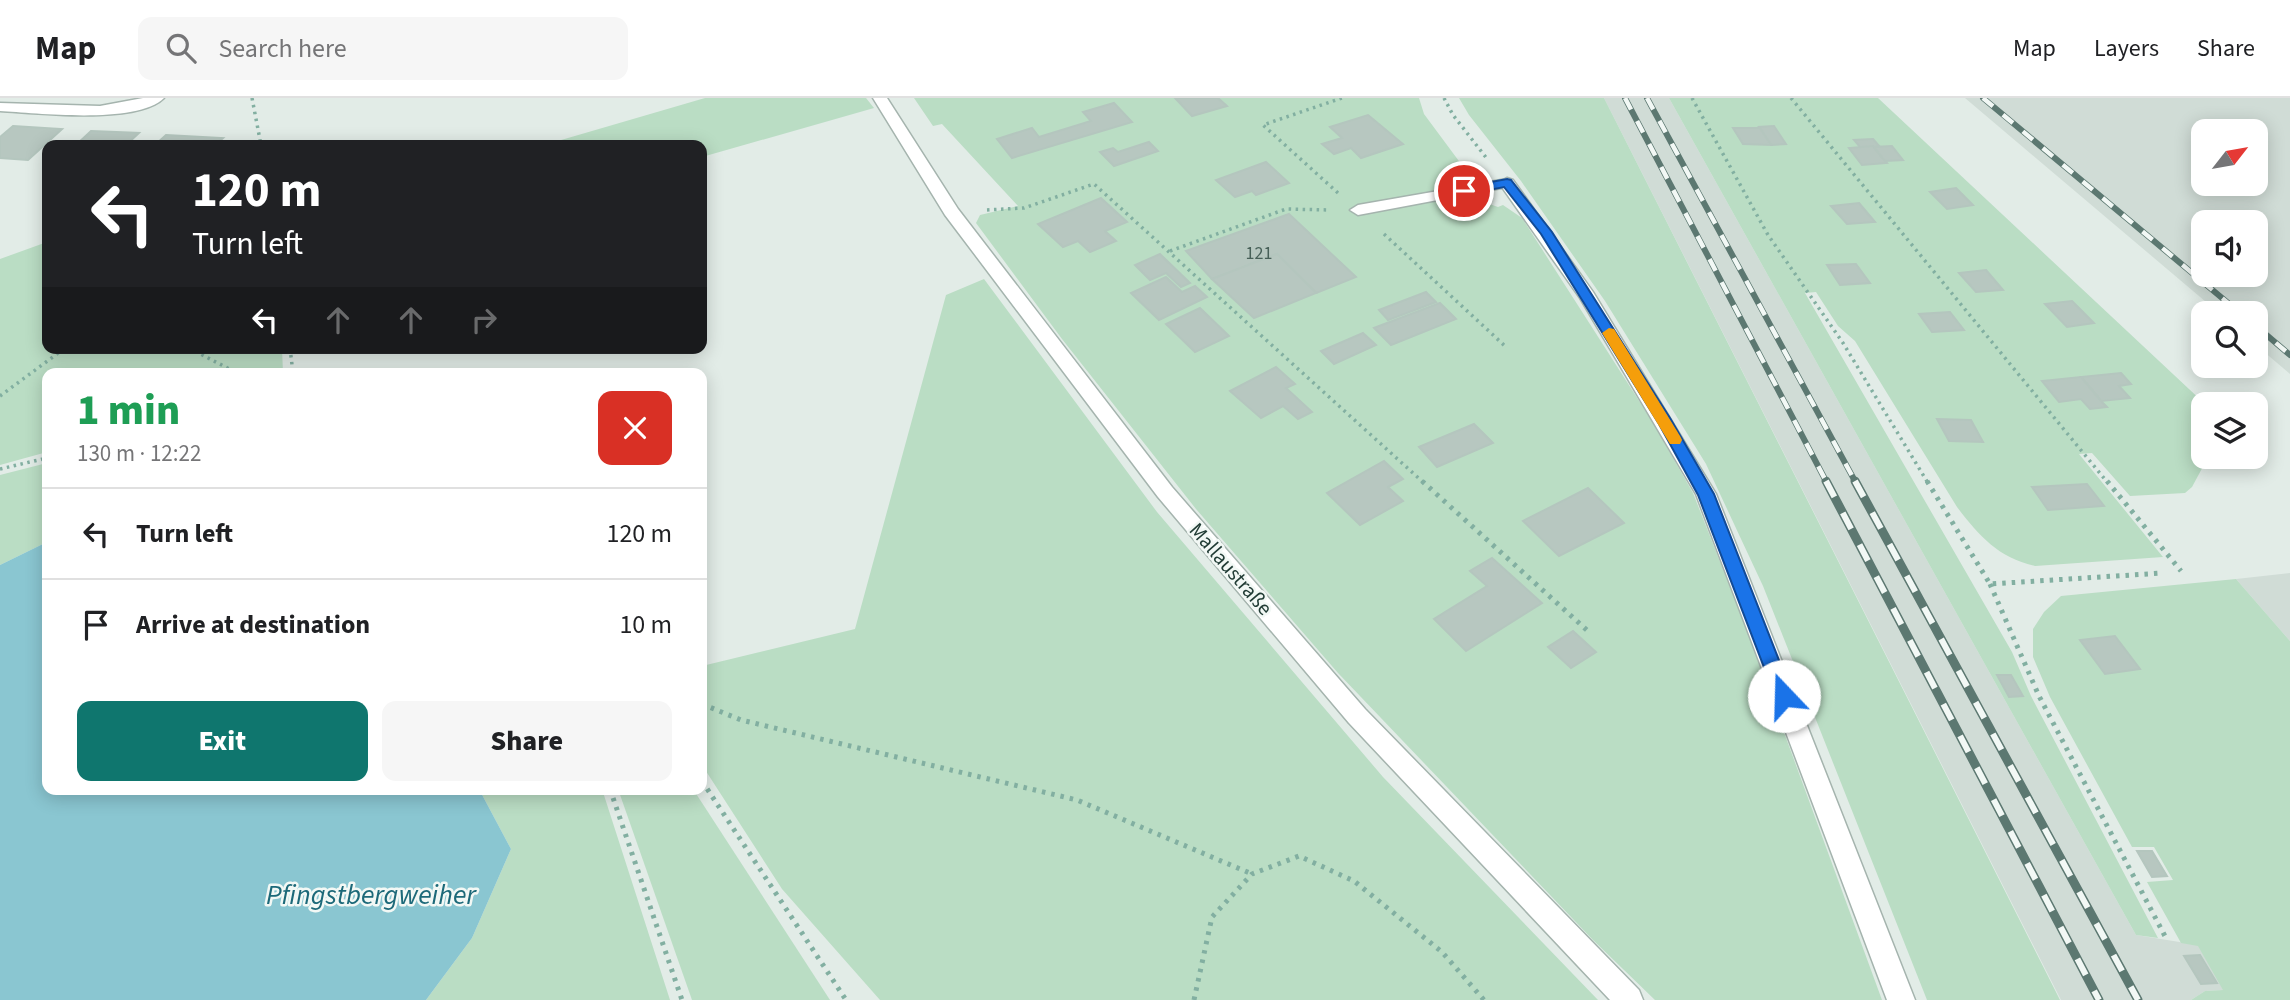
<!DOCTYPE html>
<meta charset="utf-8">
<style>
:root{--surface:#fff;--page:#f6f6f6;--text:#202124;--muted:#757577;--line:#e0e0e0;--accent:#0f766e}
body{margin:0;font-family:"Source Sans 3",sans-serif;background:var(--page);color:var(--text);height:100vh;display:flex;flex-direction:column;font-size:26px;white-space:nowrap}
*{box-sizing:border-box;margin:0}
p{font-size:23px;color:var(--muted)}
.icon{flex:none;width:38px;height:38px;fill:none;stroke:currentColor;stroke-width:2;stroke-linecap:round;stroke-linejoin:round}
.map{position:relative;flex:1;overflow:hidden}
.side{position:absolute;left:42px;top:270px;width:665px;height:427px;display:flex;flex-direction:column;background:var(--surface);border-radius:14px;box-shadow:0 4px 18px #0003}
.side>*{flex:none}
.hud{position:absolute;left:42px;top:42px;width:665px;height:214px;border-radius:14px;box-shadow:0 4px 18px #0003;background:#202124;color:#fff;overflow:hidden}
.needle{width:46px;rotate:59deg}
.fabs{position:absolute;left:2191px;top:21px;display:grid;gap:14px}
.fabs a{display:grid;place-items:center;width:77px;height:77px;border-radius:14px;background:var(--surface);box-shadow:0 4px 18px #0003;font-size:35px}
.pin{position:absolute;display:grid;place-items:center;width:60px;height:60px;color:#fff;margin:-30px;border:4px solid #fff;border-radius:50%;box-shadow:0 2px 7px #0007}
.me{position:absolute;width:77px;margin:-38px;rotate:339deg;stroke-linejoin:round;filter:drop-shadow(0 0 5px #0008)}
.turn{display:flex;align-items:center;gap:24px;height:147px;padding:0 35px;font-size:32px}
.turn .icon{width:91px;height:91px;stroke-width:2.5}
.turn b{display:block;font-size:49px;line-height:60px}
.lanes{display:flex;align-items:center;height:66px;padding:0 35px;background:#0003;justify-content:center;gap:35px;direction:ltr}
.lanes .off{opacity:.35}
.round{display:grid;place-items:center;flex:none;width:74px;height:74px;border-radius:14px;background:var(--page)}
.summary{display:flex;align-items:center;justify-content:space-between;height:119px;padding:0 35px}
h1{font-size:42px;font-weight:800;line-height:52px;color:#1e9e55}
.cta{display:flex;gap:14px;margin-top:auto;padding:14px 35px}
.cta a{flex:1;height:80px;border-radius:14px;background:var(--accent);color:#fff;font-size:28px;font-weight:800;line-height:80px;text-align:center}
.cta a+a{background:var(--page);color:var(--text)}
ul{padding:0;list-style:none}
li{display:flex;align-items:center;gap:21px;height:91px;padding:0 35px;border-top:2px solid var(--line)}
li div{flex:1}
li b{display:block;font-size:26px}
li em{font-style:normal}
header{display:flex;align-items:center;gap:42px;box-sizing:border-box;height:98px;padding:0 35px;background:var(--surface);border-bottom:2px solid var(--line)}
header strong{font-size:33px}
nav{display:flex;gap:38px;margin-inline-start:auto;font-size:24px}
.search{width:490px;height:63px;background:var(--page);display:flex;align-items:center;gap:18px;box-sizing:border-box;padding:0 24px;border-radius:14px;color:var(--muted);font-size:26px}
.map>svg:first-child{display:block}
</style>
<header>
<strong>Map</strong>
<div class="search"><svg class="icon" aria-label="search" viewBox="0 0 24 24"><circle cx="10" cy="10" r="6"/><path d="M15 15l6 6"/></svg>Search here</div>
<nav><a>Map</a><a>Layers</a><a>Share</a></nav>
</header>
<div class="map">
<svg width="2290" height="902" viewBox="0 0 2290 902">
<rect width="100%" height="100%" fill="#e2ece7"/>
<g fill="#d0dcd6" fill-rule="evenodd">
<path d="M 1604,0 L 1669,0 L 2136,837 L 2198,847 L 2224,892 L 2205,893 L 2191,902 L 2061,902 Z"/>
<path d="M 1965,0 L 2290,0 L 2290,276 L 2256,247 L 2256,215 L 2219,215 ZM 2203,33 L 2256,33 L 2256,86 L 2203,86 ZM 2203,124 L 2256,124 L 2256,177 L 2203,177 Z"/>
<path d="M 2290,475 L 2290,543 L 2236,481 Z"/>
</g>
<g fill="#baddc4">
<path d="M 705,0 L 866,0 L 874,10 L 702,59 L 702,47 L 544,47 Z"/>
<path d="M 914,0 L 1419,0 L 1424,16 L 1470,78 L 1460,89 L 1469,99 L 1498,109 L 1503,107 L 1522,120 L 1652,323 L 1693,395 L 1741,517 L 1882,902 L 1655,902 L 1593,842 L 1338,575 L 1196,411 L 1062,241 L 976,125 L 980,117 L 1018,108 L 942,26 L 933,28 Z"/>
<path d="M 1459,0 L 1604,0 L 2060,902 L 1927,902 L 1763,488 L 1706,366 L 1605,203 L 1521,83 L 1469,17 Z"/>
<path d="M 1669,0 L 1878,0 L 2205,306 L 2203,359 L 2242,359 L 2206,363 L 2192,389 L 2185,395 L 2130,398 L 2092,355 L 2079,356 L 2163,459 L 2035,468 C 1999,460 1979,438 1957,409 L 1855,243 L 1838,228 L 1816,194 L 1805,195 L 2012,554 L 2031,598 L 2158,840 L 2136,837 Z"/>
<path d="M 47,144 L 47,250 L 282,250 L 283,275 L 47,275 L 47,354 L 0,367 L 0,161 Z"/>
<path d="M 984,181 L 1157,414 L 1383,679 L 1598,902 L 880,902 L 782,791 L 702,667 L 702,568 L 855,531 L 946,197 Z"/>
<path d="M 47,365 L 47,444 L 0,467 L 0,377 Z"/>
<path d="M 2236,481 L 2290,543 L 2290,902 L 2191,902 L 2205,893 L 2223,892 L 2198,848 L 2181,845 L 2147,784 L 2173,782 L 2154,749 L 2132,749 L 2050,599 L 2033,559 L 2033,531 L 2044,514 L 2061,498 Z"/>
<path d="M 479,691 L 602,691 L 670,902 L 426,902 L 472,840 L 511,751 Z"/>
<path d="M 618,691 L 693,691 L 830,902 L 692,902 Z"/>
</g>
<path fill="#8ac6d1" d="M 47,444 L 47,691 L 479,691 L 511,751 L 472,840 L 426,902 L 0,902 L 0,467 Z"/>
<g fill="#b7c7c0" stroke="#b4c6be" stroke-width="2">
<path d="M 1175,0 L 1218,0 L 1227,8 L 1192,18 Z"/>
<path d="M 1114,5 L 1132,24 L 1012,60 L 997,41 L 1032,30 L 1039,39 L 1091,23 L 1083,14 Z"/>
<path d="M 1368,17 L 1403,46 L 1361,60 L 1351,50 L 1334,56 L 1322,46 L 1342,40 L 1330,29 Z"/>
<path d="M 13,28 L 62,31 L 28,62 L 0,60 L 0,39 Z"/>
<path d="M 1774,28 L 1786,46 L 1771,47 L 1759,29 Z"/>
<path d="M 1733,30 L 1760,30 L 1771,47 L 1743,46 Z"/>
<path d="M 91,33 L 139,35 L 126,47 L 76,47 Z"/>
<path d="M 166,37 L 223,40 L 216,46 L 227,47 L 155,47 Z"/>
<path d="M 1873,41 L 1880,49 L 1860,49 L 1854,42 Z"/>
<path d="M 1149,44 L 1158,53 L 1114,68 L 1100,54 L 1113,50 L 1118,54 Z"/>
<path d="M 1873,48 L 1887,65 L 1862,67 L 1849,50 Z"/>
<path d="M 1892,48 L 1903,62 L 1885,63 L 1874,49 Z"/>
<path d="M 1266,64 L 1289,85 L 1256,97 L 1252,93 L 1235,99 L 1216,82 Z"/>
<path d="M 1956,90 L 1973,107 L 1947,111 L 1930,94 Z"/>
<path d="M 1101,100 L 1127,124 L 1105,133 L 1116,143 L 1090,154 L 1078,143 L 1063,149 L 1038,126 Z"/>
<path d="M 1859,105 L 1875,124 L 1847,126 L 1831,108 Z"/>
<path d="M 1289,116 L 1356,179 L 1316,195 L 1277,156 L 1212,181 L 1186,153 Z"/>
<path d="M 1160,156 L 1190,185 L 1181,189 L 1166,175 L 1150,182 L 1135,167 Z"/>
<path d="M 1277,156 L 1316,195 L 1254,220 L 1212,181 Z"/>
<path d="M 1856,166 L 1870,185 L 1840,187 L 1827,167 Z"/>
<path d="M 1986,172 L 2003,192 L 1976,194 L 1959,175 Z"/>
<path d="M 1166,179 L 1182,194 L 1195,188 L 1207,199 L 1159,222 L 1131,195 Z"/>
<path d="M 1426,194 L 1436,204 L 1388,222 L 1379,212 Z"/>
<path d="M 2072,203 L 2094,225 L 2067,229 L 2045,206 Z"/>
<path d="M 1440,205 L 1456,221 L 1391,247 L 1374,230 Z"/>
<path d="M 1200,210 L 1229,238 L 1195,254 L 1166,226 Z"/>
<path d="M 1950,214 L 1964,232 L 1932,234 L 1919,216 Z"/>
<path d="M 1363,235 L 1376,247 L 1334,266 L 1321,253 Z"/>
<path d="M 1276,269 L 1295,286 L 1286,290 L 1312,314 L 1298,321 L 1283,308 L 1261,320 L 1230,293 Z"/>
<path d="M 2121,275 L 2131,286 L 2119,288 L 2130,300 L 2101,303 L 2081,279 Z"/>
<path d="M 2081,279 L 2101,303 L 2107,309 L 2090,311 L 2081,301 L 2059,304 L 2042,283 Z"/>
<path d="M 1937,321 L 1971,322 L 1983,344 L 1949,343 Z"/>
<path d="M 1474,326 L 1493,345 L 1437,369 L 1419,349 Z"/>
<path d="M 1384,363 L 1403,381 L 1388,389 L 1403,403 L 1360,427 L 1327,395 Z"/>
<path d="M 2087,386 L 2104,408 L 2048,412 L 2032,389 Z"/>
<path d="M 1588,390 L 1624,425 L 1559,458 L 1523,423 Z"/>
<path d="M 1492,460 L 1542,505 L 1466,553 L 1434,521 L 1487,488 L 1470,473 Z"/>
<path d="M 1573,533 L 1596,554 L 1571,570 L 1548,549 Z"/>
<path d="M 2115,538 L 2140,571 L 2105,576 L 2080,542 Z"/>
<path d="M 1997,577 L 2011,577 L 2023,598 L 2009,599 Z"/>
<path d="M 2137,753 L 2152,753 L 2167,778 L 2152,779 Z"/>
<path d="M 2200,857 L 2217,885 L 2201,886 L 2184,858 Z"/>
</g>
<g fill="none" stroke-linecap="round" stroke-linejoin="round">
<g stroke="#a5b4ae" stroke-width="3">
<path id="service" d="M 1507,81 L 1514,85 L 1512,88 L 1358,117 L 1350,112 L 1358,107 Z"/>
</g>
<g stroke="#a5b4ae" stroke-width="3">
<g id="minor">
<path d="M 143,0 L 164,0 C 137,27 37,15 0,13 L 0,5 L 100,8 Z"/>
<path d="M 1507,80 L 1513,82 L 1593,194 L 1716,396 L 1915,902 L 1887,902 L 1696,396 L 1580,200 L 1499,85 Z"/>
</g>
</g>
<g stroke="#a5b4ae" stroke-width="3">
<path id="tertiary" d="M 873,0 L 887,0 L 958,111 L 1172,389 L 1365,611 L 1639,892 L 1643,902 L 1610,902 L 1349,625 L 1158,399 L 945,117 Z"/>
</g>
<g stroke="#82afa1" stroke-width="3.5" stroke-dasharray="2.5 4.5" stroke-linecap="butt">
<path d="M 252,0 L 261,47"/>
<path d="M 1444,0 L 1453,17 L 1488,62"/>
<path d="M 1692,0 L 1768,137 L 1843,245 L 1928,385"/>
<path d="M 1791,0 L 2108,385"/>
<path d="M 1338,95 L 1263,27 L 1342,0"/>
<path d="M 987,112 L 1024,110 L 1094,86 L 1424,385"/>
<path d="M 1384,136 L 1506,249"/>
<path d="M 1170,153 L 1286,111 L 1330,112"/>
<path d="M 44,155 L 47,157"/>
<path d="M 189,250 L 237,275"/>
<path d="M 290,250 L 293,275"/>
<path d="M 0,298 L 65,250"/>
<path d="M 0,371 L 47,360"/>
</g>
<g stroke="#82afa1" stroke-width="5" stroke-dasharray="3.5 6" stroke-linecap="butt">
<path d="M 1422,383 L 1589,534"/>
<path d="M 1927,383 L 1990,486 L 2163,475"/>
<path d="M 2107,383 L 2181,473"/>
<path d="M 1990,486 L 2039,598 L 2167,842"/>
<path d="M 702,606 L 741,622 L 1077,702 L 1252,776"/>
<path d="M 702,683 L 846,902"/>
<path d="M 610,691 L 682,902"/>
<path d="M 1194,902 L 1212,819 L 1252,776 L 1299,758 L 1354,783 L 1442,854 L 1484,902"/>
</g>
<use href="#service" fill="#fff" fill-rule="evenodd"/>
<use href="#minor" fill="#fff" fill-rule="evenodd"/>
<use href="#tertiary" fill="#fff" fill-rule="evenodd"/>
<g stroke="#5c7871" stroke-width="6">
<g id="rail-far1">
<path d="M 1625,0 L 1827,385"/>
<path d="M 1647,0 L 1856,385"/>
<path d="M 1983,0 L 2240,215"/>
<path d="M 2256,228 L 2290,257"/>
</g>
</g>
<g stroke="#5c7871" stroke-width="9">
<g id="rail">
<path d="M 1826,383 L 2099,902"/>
<path d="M 1855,383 L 2138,902"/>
</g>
</g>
<use href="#rail-far1" stroke="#f2f8f5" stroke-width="4.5" stroke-dasharray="13" stroke-linecap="butt"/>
<use href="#rail" stroke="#f2f8f5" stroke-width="6" stroke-dasharray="18" stroke-linecap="butt"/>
</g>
<path fill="#1a73e8" stroke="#114b97" stroke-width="2" d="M 1507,81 L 1511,82 L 1552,134 L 1670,320 L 1714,396 L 1793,598 L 1790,604 L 1784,606 L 1778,604 L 1775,598 L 1698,397 L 1659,326 L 1541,136 L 1504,89 L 1464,97 L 1458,93 L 1464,89 Z"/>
<path fill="#f59e0b" d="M 1609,230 L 1614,231 L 1680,338 L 1682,342 L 1680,346 L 1670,346 L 1602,235 Z"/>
<g text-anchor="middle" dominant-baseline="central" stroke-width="5" stroke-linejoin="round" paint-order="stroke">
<g font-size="18" fill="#476058">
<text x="1259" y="155">121</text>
</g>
<g font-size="21" fill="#223d36" stroke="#f2f8f5">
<text transform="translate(1231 471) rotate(49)">Mallaustraße</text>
</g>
<g font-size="28" font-style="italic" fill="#1c6979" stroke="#f2f8f5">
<text x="371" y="797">Pfingstbergweiher</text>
</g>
</g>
</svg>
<div class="fabs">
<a><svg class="needle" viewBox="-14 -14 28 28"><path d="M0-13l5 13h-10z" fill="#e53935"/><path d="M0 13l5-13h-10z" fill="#757577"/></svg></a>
<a><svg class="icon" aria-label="sound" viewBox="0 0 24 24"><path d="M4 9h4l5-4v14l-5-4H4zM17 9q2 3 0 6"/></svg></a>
<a><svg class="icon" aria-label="search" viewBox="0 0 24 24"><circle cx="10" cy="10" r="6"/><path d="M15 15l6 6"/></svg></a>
<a><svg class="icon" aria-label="layers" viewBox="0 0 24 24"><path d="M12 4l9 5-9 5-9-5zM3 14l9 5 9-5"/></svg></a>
</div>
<div class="pin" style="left:1464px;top:93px;background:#d93025"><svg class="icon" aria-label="arrive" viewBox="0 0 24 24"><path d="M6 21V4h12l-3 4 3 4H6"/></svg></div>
<svg class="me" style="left:1784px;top:598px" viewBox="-20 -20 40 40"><circle r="19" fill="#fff"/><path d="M0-13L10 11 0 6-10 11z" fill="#1a73e8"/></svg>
<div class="hud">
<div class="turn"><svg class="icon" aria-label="left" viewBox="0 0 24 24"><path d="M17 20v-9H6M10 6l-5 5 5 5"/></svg><div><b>120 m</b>Turn left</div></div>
<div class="lanes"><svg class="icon" aria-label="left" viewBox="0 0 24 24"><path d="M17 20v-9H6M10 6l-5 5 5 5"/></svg><svg class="icon off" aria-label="ahead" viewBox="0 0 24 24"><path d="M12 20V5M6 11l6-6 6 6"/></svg><svg class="icon off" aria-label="ahead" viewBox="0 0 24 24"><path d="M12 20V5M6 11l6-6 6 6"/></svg><svg class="icon off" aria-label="right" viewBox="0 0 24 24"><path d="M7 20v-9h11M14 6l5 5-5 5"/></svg></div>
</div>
<section class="side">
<div class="summary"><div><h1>1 min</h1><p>130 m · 12:22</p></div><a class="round" style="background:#d93025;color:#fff"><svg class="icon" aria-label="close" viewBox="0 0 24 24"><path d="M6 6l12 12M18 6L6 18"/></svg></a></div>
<ul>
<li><svg class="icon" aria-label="left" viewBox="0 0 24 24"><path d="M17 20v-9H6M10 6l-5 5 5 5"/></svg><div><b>Turn left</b></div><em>120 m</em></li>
<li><svg class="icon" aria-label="arrive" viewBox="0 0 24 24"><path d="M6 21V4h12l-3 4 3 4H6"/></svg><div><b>Arrive at destination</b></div><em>10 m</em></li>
</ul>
<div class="cta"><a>Exit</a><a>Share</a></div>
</section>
</div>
